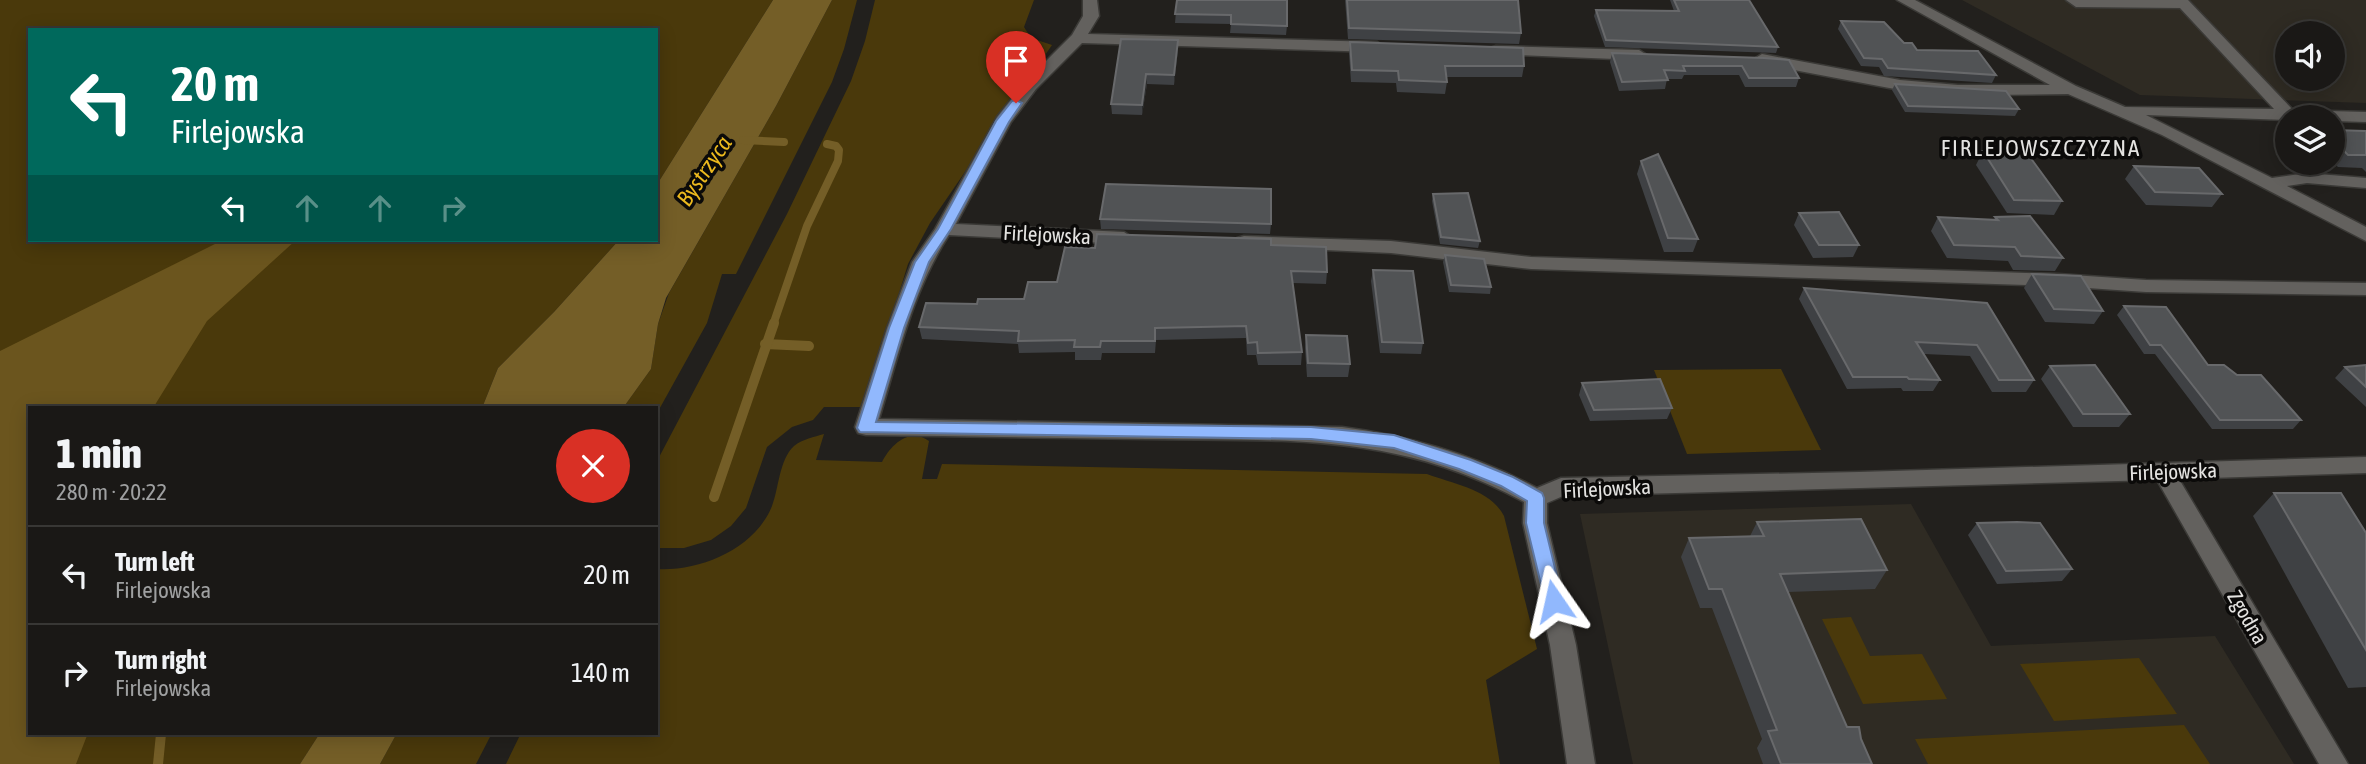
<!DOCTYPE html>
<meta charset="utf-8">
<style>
:root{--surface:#1a1816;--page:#23211f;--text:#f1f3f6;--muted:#9fa0a1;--line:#383735}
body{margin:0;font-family:"Asap Condensed",sans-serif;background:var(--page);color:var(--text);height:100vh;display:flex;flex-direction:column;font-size:26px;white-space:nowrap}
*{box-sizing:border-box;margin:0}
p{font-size:23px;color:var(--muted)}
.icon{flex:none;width:38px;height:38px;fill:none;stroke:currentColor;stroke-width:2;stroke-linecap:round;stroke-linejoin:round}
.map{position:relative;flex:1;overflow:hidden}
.sheet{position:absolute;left:28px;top:406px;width:630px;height:329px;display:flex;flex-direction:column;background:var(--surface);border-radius:0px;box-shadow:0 4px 18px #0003,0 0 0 2px var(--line)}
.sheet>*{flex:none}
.hud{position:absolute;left:28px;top:28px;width:630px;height:214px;border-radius:0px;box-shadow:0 4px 18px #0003,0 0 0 2px var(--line);background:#00695c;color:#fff;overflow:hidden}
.fabs{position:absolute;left:2275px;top:21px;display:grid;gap:14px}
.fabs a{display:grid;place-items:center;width:70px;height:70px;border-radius:50%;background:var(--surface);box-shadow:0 4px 18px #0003,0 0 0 2px var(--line);font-size:35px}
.pin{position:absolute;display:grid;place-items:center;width:60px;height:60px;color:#fff;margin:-72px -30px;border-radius:50% 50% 50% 0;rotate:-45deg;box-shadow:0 0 7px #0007}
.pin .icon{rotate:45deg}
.me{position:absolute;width:77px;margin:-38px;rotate:349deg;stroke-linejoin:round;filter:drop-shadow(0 0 5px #0008)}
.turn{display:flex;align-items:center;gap:24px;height:147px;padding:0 28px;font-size:32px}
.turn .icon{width:91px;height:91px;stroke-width:2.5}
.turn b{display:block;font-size:49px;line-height:60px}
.lanes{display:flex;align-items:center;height:66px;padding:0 28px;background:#0003;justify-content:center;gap:35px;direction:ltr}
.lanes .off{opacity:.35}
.round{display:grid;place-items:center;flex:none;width:74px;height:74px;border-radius:37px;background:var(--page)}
.head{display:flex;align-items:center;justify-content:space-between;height:119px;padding:0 28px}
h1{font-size:42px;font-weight:800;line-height:52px}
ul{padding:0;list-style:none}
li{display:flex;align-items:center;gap:21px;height:98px;padding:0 28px;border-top:2px solid var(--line)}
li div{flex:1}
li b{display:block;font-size:26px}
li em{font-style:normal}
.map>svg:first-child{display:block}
</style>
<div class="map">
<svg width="2366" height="764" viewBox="0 0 2366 764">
<rect width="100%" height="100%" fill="#22201d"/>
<g fill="#2f2b23" fill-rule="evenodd">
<path d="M 1962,0 L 2366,0 L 2366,103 L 2140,95 ZM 2287,33 L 2333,33 L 2333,79 L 2287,79 Z"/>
<path d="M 1911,504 L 1991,646 L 2215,636 L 2294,764 L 1633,764 L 1580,514 Z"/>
</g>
<g fill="#4a390b">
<path d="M 0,0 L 773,0 L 656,186 L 656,30 L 30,30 L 30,240 L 619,240 L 554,312 L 498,368 L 482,408 L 30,408 L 30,733 L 320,733 L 300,764 L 0,764 Z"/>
<path d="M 832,0 L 857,0 L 844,49 L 832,82 L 736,274 L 722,274 L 707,323 L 656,415 L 656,408 L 623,408 L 651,369 L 658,324 L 669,293 L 776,106 Z"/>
<path d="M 875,0 L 1034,0 L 1024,27 L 1031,38 L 1052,45 L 930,223 L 908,264 L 864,407 L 824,407 L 813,420 L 792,427 L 767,447 L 746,508 L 731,526 L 711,540 L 684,548 L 656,548 L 656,463 L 787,214 L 851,81 L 865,41 Z"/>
<path d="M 1781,369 L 1821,450 L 1687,454 L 1654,370 Z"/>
<path d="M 824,434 L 816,460 L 882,462 C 890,446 909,426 929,441 L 922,479 L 937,479 L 942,464 L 1427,474 C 1453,484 1490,489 1504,516 L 1537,649 L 1486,680 L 1500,764 L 506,764 L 521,733 L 656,733 L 656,569 C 699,572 755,549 772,506 C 779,488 779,460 794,446 C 803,439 814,437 824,434 Z"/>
<path d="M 1851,617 L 1870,656 L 1922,654 L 1947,699 L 1863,704 L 1822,619 Z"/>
<path d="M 2139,658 L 2177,714 L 2054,721 L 2020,664 Z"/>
<path d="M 2184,725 L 2210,764 L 1928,764 L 1915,739 Z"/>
<path d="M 397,733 L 492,733 L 476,764 L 380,764 Z"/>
</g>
<path fill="#6b551e" d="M 223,240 L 296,240 L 207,321 L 153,408 L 30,408 L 30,733 L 88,733 L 76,764 L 0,764 L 0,351 Z"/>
<g fill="#745e27">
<path d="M 773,0 L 832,0 L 776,106 L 666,298 L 658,324 L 651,369 L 623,408 L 482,408 L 498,368 L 554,312 L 619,240 L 656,240 L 656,186 Z"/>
<path d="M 320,733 L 397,733 L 380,764 L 300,764 Z"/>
</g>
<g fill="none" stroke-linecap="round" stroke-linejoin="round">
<g stroke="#745e27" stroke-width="8">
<path d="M 743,140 L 784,142"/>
<path d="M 773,325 L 807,226 L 838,161 L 839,150 L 836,146 L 827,144"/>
</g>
<g stroke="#745e27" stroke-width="10">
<path d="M 765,344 L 809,346"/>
<path d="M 714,497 L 774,323"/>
<path d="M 158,764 L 161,734"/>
</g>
<g stroke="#3b3a37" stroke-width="3">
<g id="minor">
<path d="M 1083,0 L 1097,0 L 1099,16 L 1088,34 L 1377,42 L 1385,47 L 1377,52 L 1082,43 L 1036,89 L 1011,122 L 956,224 L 1124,232 L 1133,238 L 1124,244 L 949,235 C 913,290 898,357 879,419 L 1342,427 C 1411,436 1475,455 1537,488 L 1561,478 L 1859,472 L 2366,457 L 2366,473 L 2179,479 L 2348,764 L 2319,764 L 2157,480 L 1563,496 L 1547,503 L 1547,523 L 1576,645 L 1595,764 L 1567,764 L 1550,645 L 1523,523 L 1524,502 C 1395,432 1289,441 1147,439 C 1054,438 960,436 866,435 L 858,433 L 855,427 L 887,328 L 912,262 L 935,229 L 997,117 L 1024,83 L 1072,35 L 1083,16 Z"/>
<path d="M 1897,0 L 1915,0 L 2076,86 L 2125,107 L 2274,109 L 2180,8 L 2076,7 L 2066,0 L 2188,0 L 2293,110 L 2366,112 L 2366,122 L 2333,121 L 2333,117 L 2287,117 L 2287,120 L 2146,115 L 2272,178 L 2307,173 L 2366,178 L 2366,188 L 2307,183 L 2287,186 L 2366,227 L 2366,241 L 2162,135 L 2068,94 L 1987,95 L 1900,90 L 1762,64 L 1754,59 L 1762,54 L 1900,80 L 1958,85 L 2050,85 Z"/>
<path d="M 1496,46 L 1639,50 L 1647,55 L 1639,60 L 1490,54 L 1488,51 L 1490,48 Z"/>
<path d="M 1244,236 L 1391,241 L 1531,257 L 2058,274 L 2146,280 L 2366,283 L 2366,295 L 2146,292 L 2058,286 L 1531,269 L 1391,253 L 1237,246 L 1235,242 L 1237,238 Z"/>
</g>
</g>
<use href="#minor" fill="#63615e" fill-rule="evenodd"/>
</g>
<g fill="#3f4144">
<path d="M 1177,0 L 1287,26 L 1286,35 L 1230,33 L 1231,24 L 1175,23 Z"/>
<path d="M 1345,0 L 1518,0 L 1521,33 L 1519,44 L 1348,39 Z"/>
<path d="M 1670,0 L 1749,0 L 1778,47 L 1776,53 L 1605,47 L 1594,16 L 1596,10 L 1674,11 Z"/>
<path d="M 1841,21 L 1904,43 L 1917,50 L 1996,75 L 1992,83 L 1884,76 L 1879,67 L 1861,66 L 1838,29 Z"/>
<path d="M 1178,40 L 1178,50 L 1174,85 L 1147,84 L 1142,115 L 1112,114 L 1111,104 Z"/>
<path d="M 1350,42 L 1524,66 L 1522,77 L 1446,77 L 1447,82 L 1445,94 L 1397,92 L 1396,83 L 1351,82 L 1349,54 Z"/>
<path d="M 1612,53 L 1764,58 L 1799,78 L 1796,87 L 1745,87 L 1739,75 L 1684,75 L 1682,79 L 1667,79 L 1665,89 L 1619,91 L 1610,62 Z"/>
<path d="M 1895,84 L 2019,109 L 2015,116 L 1905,112 L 1892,90 Z"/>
<path d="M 2333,130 L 2366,131 L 2366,172 L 2362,168 L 2338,167 L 2333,162 Z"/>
<path d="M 1983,151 L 2062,201 L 2054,215 L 2007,213 L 1976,165 Z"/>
<path d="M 1641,161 L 1698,239 L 1693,252 L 1664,252 L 1637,174 Z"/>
<path d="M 2134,166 L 2222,194 L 2212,207 L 2146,205 L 2125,179 Z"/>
<path d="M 1433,194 L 1480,241 L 1478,248 L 1440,244 L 1432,201 Z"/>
<path d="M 1799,213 L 1859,245 L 1853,257 L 1813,258 L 1794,225 Z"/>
<path d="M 1938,217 L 1994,220 L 1995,217 L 2063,258 L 2055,271 L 2013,270 L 2008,261 L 1947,258 L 1931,231 Z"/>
<path d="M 1100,219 L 1271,224 L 1270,234 L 1101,229 Z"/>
<path d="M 1271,245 L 1327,272 L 1326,284 L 1293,283 L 1302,352 L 1301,365 L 1258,365 L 1256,355 L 1247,355 L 1246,338 L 1156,340 L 1155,353 L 1102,353 L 1101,360 L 1075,360 L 1075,352 L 1019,353 L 1018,344 L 922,339 L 919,327 L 977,304 L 1024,299 L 1057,282 L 1095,248 Z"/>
<path d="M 1445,255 L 1491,287 L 1490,294 L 1449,292 L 1443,262 Z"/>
<path d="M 1373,270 L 1423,343 L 1421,354 L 1380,353 L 1371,281 Z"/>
<path d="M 2032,274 L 2103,311 L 2094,324 L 2045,322 L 2024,288 Z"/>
<path d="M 1804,288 L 1987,303 L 2034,380 L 2026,392 L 1992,392 L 1970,356 L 1924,354 L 1940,380 L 1933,391 L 1903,391 L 1901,388 L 1847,389 L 1799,299 Z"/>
<path d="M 2124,306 L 2208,365 L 2237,375 L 2301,420 L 2293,429 L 2212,429 L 2155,354 L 2144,354 L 2117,315 Z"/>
<path d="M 1306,335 L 1350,364 L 1348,377 L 1307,377 L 1305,348 Z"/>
<path d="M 2366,365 L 2366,407 L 2335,378 L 2345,367 Z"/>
<path d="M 2050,366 L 2130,414 L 2119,427 L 2073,427 L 2041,379 Z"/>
<path d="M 1582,383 L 1672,408 L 1667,419 L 1590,421 L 1579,395 Z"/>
<path d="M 2274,493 L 2366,533 L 2366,687 L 2348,688 L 2253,516 Z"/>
<path d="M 1757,522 L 1887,570 L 1875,589 L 1788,592 L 1847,727 L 1861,739 L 1872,764 L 1763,764 L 1757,748 L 1762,739 L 1712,608 L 1700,608 L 1681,557 L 1689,538 L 1750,536 Z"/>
<path d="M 1977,523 L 2072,569 L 2062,581 L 1997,584 L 1968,535 Z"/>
</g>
<g fill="#2c2d2d">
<path d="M 1178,40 L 1178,50 L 1174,85 L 1174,75 Z"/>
<path d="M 1146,74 L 1147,84 L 1142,115 L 1142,105 Z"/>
</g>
<g fill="#515355" stroke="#68696b" stroke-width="2">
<path d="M 1177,0 L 1287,0 L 1287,26 L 1231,24 L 1231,15 L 1175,14 Z"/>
<path d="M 1347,0 L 1518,0 L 1521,33 L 1349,28 Z"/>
<path d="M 1674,0 L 1749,0 L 1778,47 L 1606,40 L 1596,10 L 1679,11 Z"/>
<path d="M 1841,21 L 1884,22 L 1904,43 L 1912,43 L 1917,50 L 1978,51 L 1996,75 L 1888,68 L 1882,59 L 1864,58 Z"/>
<path d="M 1121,39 L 1178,40 L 1174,75 L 1146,74 L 1142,105 L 1111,104 Z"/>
<path d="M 1350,42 L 1523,48 L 1524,66 L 1445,66 L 1447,82 L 1399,80 L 1398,71 L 1352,70 Z"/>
<path d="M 1612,53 L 1764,58 L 1789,60 L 1799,78 L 1749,78 L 1742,66 L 1683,66 L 1685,71 L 1664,70 L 1668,80 L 1622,82 Z"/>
<path d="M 1895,84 L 2006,91 L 2019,109 L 1908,106 Z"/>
<path d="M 2333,130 L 2366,131 L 2366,155 L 2348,155 L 2333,140 Z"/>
<path d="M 1983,151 L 2027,153 L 2062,201 L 2014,200 Z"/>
<path d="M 1658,154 L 1698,239 L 1668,238 L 1641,161 Z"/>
<path d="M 2134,166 L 2199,168 L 2222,194 L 2155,192 Z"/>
<path d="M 1106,184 L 1271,189 L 1271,224 L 1100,219 Z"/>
<path d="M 1468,193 L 1480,241 L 1441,237 L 1433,194 Z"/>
<path d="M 1839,212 L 1859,245 L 1819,245 L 1799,213 Z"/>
<path d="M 2030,216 L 2063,258 L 2021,256 L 2015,247 L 1954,245 L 1938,217 L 1998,220 L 1995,217 Z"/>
<path d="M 1097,234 L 1271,239 L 1271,245 L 1326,247 L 1327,272 L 1291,271 L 1302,352 L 1258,353 L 1257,342 L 1248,343 L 1246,326 L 1155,328 L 1155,341 L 1101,341 L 1100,347 L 1074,347 L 1075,340 L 1018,341 L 1019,331 L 919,327 L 926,303 L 977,304 L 978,299 L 1024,299 L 1028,282 L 1057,282 L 1065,247 L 1095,248 Z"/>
<path d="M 1445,255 L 1484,259 L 1491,287 L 1451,285 Z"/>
<path d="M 1373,270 L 1413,271 L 1423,343 L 1382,342 Z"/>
<path d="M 2032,274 L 2081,276 L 2103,311 L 2054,309 Z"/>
<path d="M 1804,288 L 1987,303 L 2034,380 L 1999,380 L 1977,345 L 1916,342 L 1940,380 L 1909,379 L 1907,377 L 1853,377 Z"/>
<path d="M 2124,306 L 2166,307 L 2208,365 L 2224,365 L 2237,375 L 2261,375 L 2301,420 L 2220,420 L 2161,345 L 2150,345 Z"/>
<path d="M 1306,335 L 1347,336 L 1350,364 L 1308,363 Z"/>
<path d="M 2095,365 L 2130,414 L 2083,414 L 2050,366 Z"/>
<path d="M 2366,365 L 2366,387 L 2345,367 Z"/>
<path d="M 1660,379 L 1672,408 L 1594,410 L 1582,383 Z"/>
<path d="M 2274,493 L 2341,493 L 2366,533 L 2366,650 Z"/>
<path d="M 1861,519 L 1887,570 L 1780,574 L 1847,727 L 1859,727 L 1861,739 L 1872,764 L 1781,764 L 1768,731 L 1777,730 L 1722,589 L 1709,589 L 1689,538 L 1764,536 L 1757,522 Z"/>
<path d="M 2017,522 L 2040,523 L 2072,569 L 2006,571 L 1977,523 Z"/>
</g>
<path fill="#91b8fd" stroke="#5e78a4" stroke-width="2" d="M 1016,100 L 1022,103 L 1009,122 L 951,229 L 929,262 L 904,328 L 876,422 L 1311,427 L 1394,435 L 1471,460 L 1513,477 L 1542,493 L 1544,498 L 1544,523 L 1563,601 L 1560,606 L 1554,609 L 1547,606 L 1545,601 L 1526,523 L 1527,501 L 1501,486 L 1459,469 L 1394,448 L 1311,439 L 860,432 L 857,428 L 889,328 L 915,262 L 938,229 L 996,121 L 1012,101 Z"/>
<g text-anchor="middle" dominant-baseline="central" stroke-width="7" stroke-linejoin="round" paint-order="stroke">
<g font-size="21" fill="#e4e3e1" stroke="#0b0a09">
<text transform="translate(1047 234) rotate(3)">Firlejowska</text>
<text transform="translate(2173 471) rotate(-2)">Firlejowska</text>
<text transform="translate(1607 488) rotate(-3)">Firlejowska</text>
<text transform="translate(2248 617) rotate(60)">Zgodna</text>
</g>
<g font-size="23" letter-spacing="2" fill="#e4e3e1" stroke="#0b0a09">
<text x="2041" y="148">FIRLEJOWSZCZYZNA</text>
</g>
<g font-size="23" font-style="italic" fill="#ecb91e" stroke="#0b0a09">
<text transform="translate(704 171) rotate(-56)">Bystrzyca</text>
</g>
</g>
</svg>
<div class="fabs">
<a><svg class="icon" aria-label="sound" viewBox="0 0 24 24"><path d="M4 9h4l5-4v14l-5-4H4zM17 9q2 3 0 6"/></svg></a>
<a><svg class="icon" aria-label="layers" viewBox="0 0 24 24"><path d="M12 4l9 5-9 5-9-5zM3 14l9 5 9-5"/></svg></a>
</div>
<div class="pin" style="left:1016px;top:103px;background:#d93025"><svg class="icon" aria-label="arrive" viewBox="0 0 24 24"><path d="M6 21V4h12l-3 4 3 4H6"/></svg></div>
<svg class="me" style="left:1554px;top:601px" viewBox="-20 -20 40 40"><path d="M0-17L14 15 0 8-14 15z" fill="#91b8fd" stroke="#fff" stroke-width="4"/></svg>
<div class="hud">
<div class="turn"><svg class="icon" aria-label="left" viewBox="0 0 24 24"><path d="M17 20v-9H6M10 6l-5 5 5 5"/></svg><div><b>20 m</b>Firlejowska</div></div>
<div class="lanes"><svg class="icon" aria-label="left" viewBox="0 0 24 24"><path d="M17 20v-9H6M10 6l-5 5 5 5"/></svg><svg class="icon off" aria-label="ahead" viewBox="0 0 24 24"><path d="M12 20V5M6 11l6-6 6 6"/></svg><svg class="icon off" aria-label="ahead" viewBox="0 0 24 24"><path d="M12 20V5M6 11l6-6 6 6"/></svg><svg class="icon off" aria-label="right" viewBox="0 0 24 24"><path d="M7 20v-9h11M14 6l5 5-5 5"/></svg></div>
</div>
<section class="sheet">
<div class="head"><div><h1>1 min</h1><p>280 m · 20:22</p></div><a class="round" style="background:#d93025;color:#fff"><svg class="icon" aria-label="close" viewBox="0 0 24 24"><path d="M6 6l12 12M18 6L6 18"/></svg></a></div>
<ul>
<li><svg class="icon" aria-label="left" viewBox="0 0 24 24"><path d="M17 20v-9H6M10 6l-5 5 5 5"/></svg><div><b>Turn left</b><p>Firlejowska</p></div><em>20 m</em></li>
<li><svg class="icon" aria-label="right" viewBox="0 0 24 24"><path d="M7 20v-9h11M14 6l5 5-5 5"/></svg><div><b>Turn right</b><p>Firlejowska</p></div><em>140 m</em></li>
</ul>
</section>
</div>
